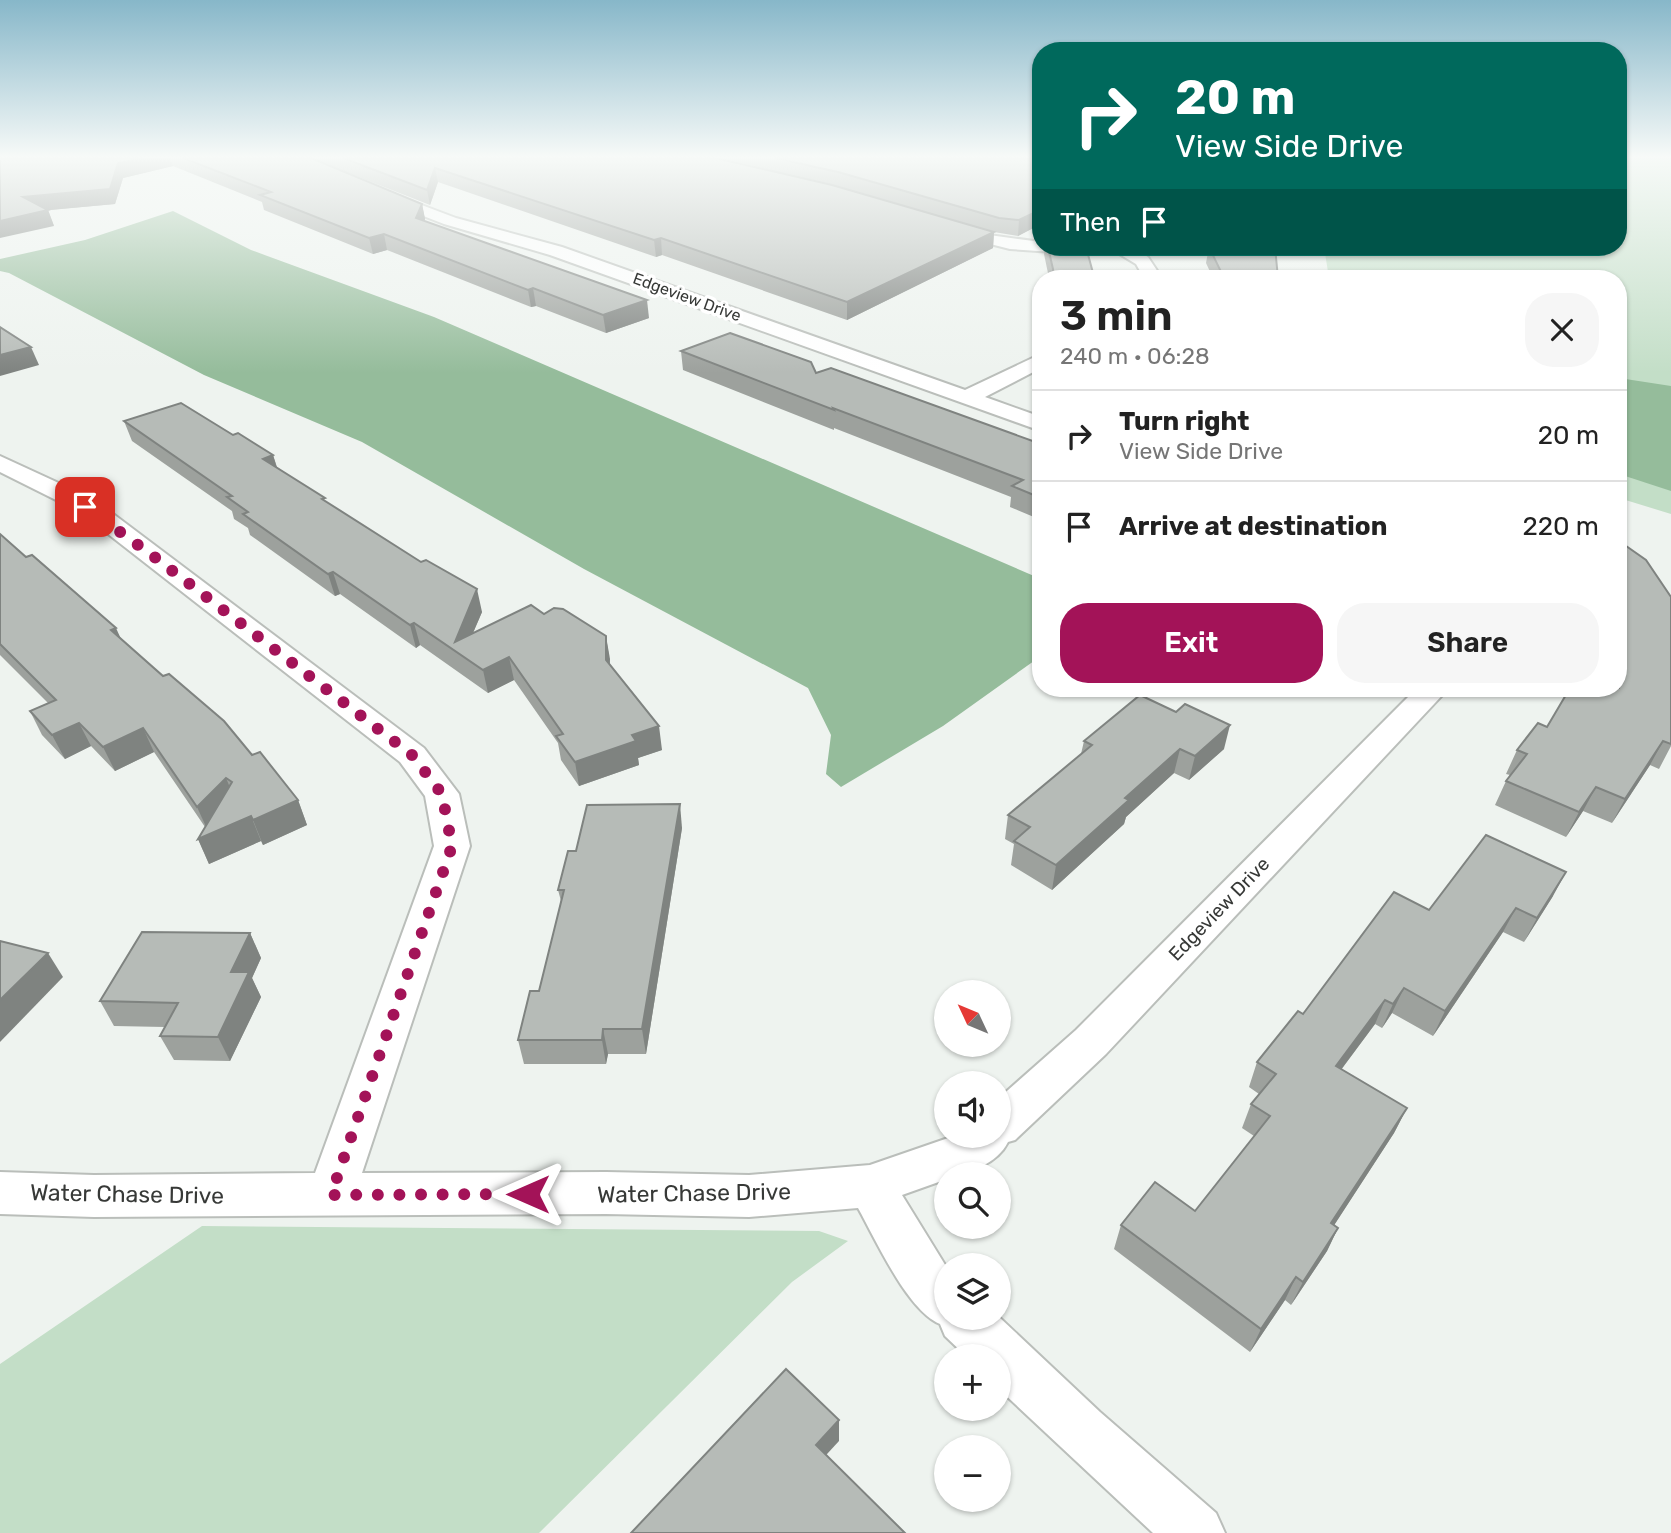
<!DOCTYPE html>
<meta charset="utf-8">
<style>
:root{--surface:#fff;--page:#f6f6f6;--text:#222;--muted:#767676;--line:#e0e0e0;--accent:#a31358}
body{margin:0;font-family:Rubik,sans-serif;background:var(--page);color:var(--text);height:100vh;display:flex;flex-direction:column;font-size:26px;white-space:nowrap}
*{box-sizing:border-box;margin:0}
p{font-size:23px;color:var(--muted)}
.icon{flex:none;width:38px;height:38px;fill:none;stroke:currentColor;stroke-width:2;stroke-linecap:round;stroke-linejoin:round}
.map{position:relative;flex:1;overflow:hidden}
.sheet{position:absolute;left:1032px;top:270px;width:595px;height:427px;display:flex;flex-direction:column;background:var(--surface);border-radius:28px;box-shadow:0 2px 5px #0004}
.sheet>*{flex:none}
.guide{position:absolute;left:1032px;top:42px;width:595px;height:214px;border-radius:28px;box-shadow:0 2px 5px #0004;background:#00695c;color:#fff;overflow:hidden}
.needle{width:46px;rotate:314deg}
.buttons{position:absolute;left:934px;top:980px;display:grid;gap:14px}
.buttons a{display:grid;place-items:center;width:77px;height:77px;border-radius:50%;background:var(--surface);box-shadow:0 2px 5px #0004;font-size:35px}
.pin{position:absolute;display:grid;place-items:center;width:60px;height:60px;color:#fff;margin:-30px;border-radius:14px;box-shadow:0 4px 10px #0006}
.me{position:absolute;width:77px;margin:-38px;rotate:270deg;stroke-linejoin:round;filter:drop-shadow(0 0 5px #0008)}
.turn{display:flex;align-items:center;gap:24px;height:147px;padding:0 28px;font-size:32px}
.turn .icon{width:91px;height:91px;stroke-width:2.5}
.turn b{display:block;font-size:49px;line-height:60px}
.then{display:flex;align-items:center;height:66px;padding:0 28px;background:#0003;gap:14px;font-size:26px}
.round{display:grid;place-items:center;flex:none;width:74px;height:74px;border-radius:28px;background:var(--page)}
.overview{display:flex;align-items:center;justify-content:space-between;height:119px;padding:0 28px}
h1{font-size:42px;font-weight:600;line-height:52px}
.cta{display:flex;gap:14px;margin-top:auto;padding:14px 28px}
.cta a{flex:1;height:80px;border-radius:28px;background:var(--accent);color:#fff;font-size:28px;font-weight:600;line-height:80px;text-align:center}
.cta a+a{background:var(--page);color:var(--text)}
ul{padding:0;list-style:none}
li{display:flex;align-items:center;gap:21px;height:91px;padding:0 28px;border-top:2px solid var(--line)}
li div{flex:1}
li b{display:block;font-size:26px}
li em{font-style:normal}
.map>svg:first-child{display:block}
</style>
<div class="map">
<svg width="1671" height="1533" viewBox="0 0 1671 1533">
<rect width="100%" height="100%" fill="#eef3ef"/>
<g fill="#c3dec7">
<path d="M 1619,158 L 1671,158 L 1671,514 L 1619,498 L 1619,278 L 1329,278 L 1324,247 L 1619,247 Z"/>
<path d="M 202,1226 L 819,1231 L 848,1241 L 792,1282 L 539,1533 L 0,1533 L 0,1364 Z"/>
</g>
<g fill="#95bc9b">
<path d="M 173,211 L 251,250 L 434,317 L 1041,579 L 1041,656 L 943,726 L 841,787 L 826,774 L 831,735 L 808,688 L 584,569 L 362,442 L 204,375 L 9,273 L 0,271 L 0,259 L 85,240 Z"/>
<path d="M 1619,378 L 1671,386 L 1671,491 L 1619,474 Z"/>
</g>
<g fill="none" stroke-linecap="round" stroke-linejoin="round">
<g stroke="#babeba" stroke-width="4">
<g id="street">
<path d="M 382,190 L 456,218 L 562,247 L 965,390 L 1041,354 L 1041,368 L 985,397 L 1041,417 L 1041,431 L 550,255 L 444,224 L 377,198 L 374,195 L 377,192 Z"/>
<path d="M 949,224 L 989,235 L 1041,242 L 1041,247 L 1131,247 L 1148,257 L 1162,278 L 1144,278 L 1136,264 L 1116,252 L 1052,252 L 1010,249 L 943,232 L 941,229 L 943,226 Z"/>
<path d="M 0,456 L 76,491 L 112,513 L 424,748 L 459,794 L 470,846 L 362,1173 L 606,1172 L 749,1175 L 870,1165 L 954,1136 L 999,1136 L 999,1098 L 1076,1030 L 1417,688 L 1449,688 L 1106,1054 L 1015,1140 L 1008,1142 C 997,1164 969,1174 947,1174 L 947,1179 L 902,1195 L 947,1268 L 947,1318 L 999,1317 L 1100,1412 L 1216,1513 L 1225,1533 L 1153,1533 L 999,1389 L 999,1356 L 966,1356 L 945,1336 L 940,1324 C 907,1310 876,1240 858,1208 L 749,1217 L 606,1214 L 94,1217 L 0,1214 L 0,1172 L 94,1175 L 315,1173 L 434,846 L 425,796 L 400,762 L 94,523 L 58,501 L 0,472 Z"/>
</g>
</g>
<use href="#street" fill="#fff" fill-rule="evenodd"/>
</g>
<g fill="#9da19d">
<path d="M 0,158 L 1041,158 L 1041,235 L 1039,225 L 1018,236 L 994,232 L 993,248 L 847,320 L 662,255 L 656,257 L 438,182 L 430,205 L 318,161 L 422,204 L 425,219 L 424,221 L 649,318 L 606,333 L 536,306 L 531,307 L 387,250 L 373,254 L 264,210 L 262,202 L 173,166 L 123,178 L 115,204 L 48,210 L 54,226 Z"/>
<path d="M 1045,247 L 1086,247 L 1092,278 L 1049,278 L 1044,254 Z"/>
<path d="M 1209,247 L 1278,278 L 1213,278 L 1206,263 Z"/>
<path d="M 681,351 L 816,373 L 1041,444 L 1041,520 L 1010,507 L 1011,497 L 834,428 L 834,430 L 683,370 Z"/>
<path d="M 124,421 L 233,435 L 273,455 L 277,467 L 482,612 L 473,633 L 544,614 L 606,636 L 610,665 L 662,750 L 638,758 L 639,765 L 579,786 L 561,760 L 558,743 L 514,680 L 488,693 L 420,645 L 416,648 L 340,594 L 335,596 L 250,535 L 248,528 L 234,519 L 232,511 L 132,441 Z"/>
<path d="M 0,534 L 121,639 L 252,755 L 298,800 L 307,825 L 263,845 L 261,841 L 209,864 L 198,839 L 205,827 L 154,752 L 115,771 L 91,746 L 65,759 L 42,735 L 30,711 L 48,703 L 0,655 Z"/>
<path d="M 1671,597 L 1671,746 L 1659,769 L 1650,765 L 1612,823 L 1583,811 L 1566,837 L 1495,805 L 1506,781 L 1510,775 L 1506,774 L 1517,750 L 1547,727 Z"/>
<path d="M 1176,712 L 1224,749 L 1189,780 L 1174,773 L 1126,817 L 1124,824 L 1052,890 L 1011,865 L 1014,844 L 1005,839 L 1008,815 L 1081,754 L 1084,741 Z"/>
<path d="M 682,828 L 646,1054 L 608,1054 L 606,1064 L 524,1064 L 518,1040 L 539,991 L 561,901 L 558,890 L 576,851 Z"/>
<path d="M 1553,896 L 1524,942 L 1503,932 L 1433,1036 L 1392,1013 L 1382,1028 L 1375,1024 L 1341,1070 L 1407,1108 L 1394,1133 L 1334,1225 L 1338,1228 L 1327,1251 L 1291,1305 L 1285,1300 L 1250,1352 L 1114,1249 L 1121,1225 L 1195,1211 L 1254,1136 L 1242,1128 L 1251,1104 L 1259,1094 L 1249,1087 L 1257,1062 L 1303,1014 L 1429,910 Z"/>
<path d="M 250,933 L 261,958 L 252,978 L 261,997 L 230,1061 L 174,1060 L 160,1036 L 165,1027 L 114,1026 L 100,1001 Z"/>
</g>
<g fill="#7f8380">
<path d="M 143,158 L 170,158 L 173,166 L 123,178 L 115,204 L 29,212 L 23,197 L 118,163 Z"/>
<path d="M 435,168 L 438,182 L 430,205 L 427,190 Z"/>
<path d="M 422,204 L 425,219 L 420,234 L 416,218 Z"/>
<path d="M 48,210 L 54,226 L 0,238 L 0,221 Z"/>
<path d="M 1040,210 L 1039,225 L 1018,236 L 1019,220 Z"/>
<path d="M 994,232 L 993,248 L 847,320 L 847,302 Z"/>
<path d="M 384,234 L 387,250 L 373,254 L 369,238 Z"/>
<path d="M 661,238 L 662,255 L 656,257 L 654,240 Z"/>
<path d="M 1093,273 L 1092,278 L 1080,278 Z"/>
<path d="M 533,288 L 536,306 L 531,307 L 528,290 Z"/>
<path d="M 647,300 L 649,318 L 606,333 L 603,315 Z"/>
<path d="M 31,347 L 39,365 L 0,376 L 0,355 Z"/>
<path d="M 273,455 L 279,475 L 263,459 Z"/>
<path d="M 333,572 L 340,594 L 335,596 L 328,574 Z"/>
<path d="M 477,589 L 482,612 L 463,656 L 455,642 Z"/>
<path d="M 414,623 L 420,645 L 416,648 L 410,625 Z"/>
<path d="M 116,628 L 126,650 L 111,630 Z"/>
<path d="M 606,636 L 610,659 L 609,683 L 606,660 Z"/>
<path d="M 509,657 L 514,680 L 488,693 L 483,670 Z"/>
<path d="M 79,723 L 91,746 L 65,759 L 52,735 Z"/>
<path d="M 1230,725 L 1224,749 L 1189,780 L 1195,756 Z"/>
<path d="M 659,726 L 662,750 L 638,758 L 639,765 L 579,786 L 575,762 L 632,735 Z"/>
<path d="M 143,728 L 154,752 L 115,771 L 103,747 Z"/>
<path d="M 1663,741 L 1650,765 L 1612,823 L 1625,799 Z"/>
<path d="M 1180,749 L 1174,773 L 1126,817 L 1124,824 L 1052,890 L 1056,865 L 1125,798 Z"/>
<path d="M 226,778 L 236,802 L 208,831 L 197,807 Z"/>
<path d="M 1596,787 L 1583,811 L 1566,837 L 1579,812 Z"/>
<path d="M 298,800 L 307,825 L 263,845 L 253,820 Z"/>
<path d="M 680,804 L 682,828 L 646,1054 L 642,1029 Z"/>
<path d="M 251,816 L 261,841 L 209,864 L 198,839 Z"/>
<path d="M 1566,872 L 1553,896 L 1524,942 L 1537,918 Z"/>
<path d="M 1516,908 L 1503,932 L 1433,1036 L 1445,1011 Z"/>
<path d="M 250,933 L 261,958 L 252,978 L 261,997 L 230,1061 L 218,1037 L 231,972 Z"/>
<path d="M 48,953 L 63,977 L 0,1042 L 0,1000 Z"/>
<path d="M 1404,988 L 1392,1013 L 1382,1028 L 1393,1004 Z"/>
<path d="M 1385,1000 L 1375,1024 L 1325,1091 L 1336,1066 Z"/>
<path d="M 603,1029 L 608,1054 L 606,1064 L 602,1040 Z"/>
<path d="M 1407,1108 L 1394,1133 L 1320,1247 L 1331,1223 Z"/>
<path d="M 1338,1228 L 1327,1251 L 1291,1305 L 1303,1282 Z"/>
<path d="M 1296,1277 L 1285,1300 L 1250,1352 L 1261,1329 Z"/>
<path d="M 839,1420 L 839,1441 L 816,1466 L 816,1445 Z"/>
</g>
<g fill="#b6bbb7" stroke="#7f8380" stroke-width="2">
<path d="M 0,158 L 143,158 L 118,163 L 110,189 L 23,197 L 48,210 L 0,221 Z"/>
<path d="M 183,158 L 311,158 L 422,204 L 416,218 L 647,300 L 603,315 L 533,288 L 528,290 L 384,234 L 369,238 L 260,195 L 271,192 Z"/>
<path d="M 343,158 L 715,158 L 832,185 L 994,232 L 847,302 L 661,238 L 654,240 L 435,168 L 427,190 Z"/>
<path d="M 775,158 L 1041,158 L 1041,214 L 1040,210 L 1019,220 L 999,218 L 838,172 Z"/>
<path d="M 1048,247 L 1086,247 L 1093,273 L 1080,278 L 1055,278 Z"/>
<path d="M 1209,247 L 1275,247 L 1278,278 L 1224,278 Z"/>
<path d="M 0,327 L 31,347 L 0,355 Z"/>
<path d="M 730,333 L 811,362 L 816,373 L 831,368 L 1041,444 L 1041,498 L 1012,486 L 1023,480 L 833,408 L 834,410 L 681,351 Z"/>
<path d="M 181,403 L 233,435 L 238,433 L 273,455 L 263,459 L 325,498 L 322,499 L 421,562 L 426,560 L 477,589 L 455,642 L 531,605 L 544,614 L 554,608 L 563,609 L 606,636 L 606,660 L 659,726 L 632,735 L 636,741 L 575,762 L 556,736 L 563,734 L 509,657 L 483,670 L 414,623 L 410,625 L 333,572 L 328,574 L 243,514 L 248,512 L 227,497 L 232,496 L 124,421 Z"/>
<path d="M 0,534 L 26,557 L 32,555 L 116,628 L 111,630 L 163,676 L 169,674 L 224,721 L 252,755 L 260,752 L 298,800 L 253,820 L 251,816 L 198,839 L 232,782 L 226,778 L 197,807 L 143,728 L 103,747 L 79,723 L 52,735 L 30,711 L 56,700 L 0,644 Z"/>
<path d="M 1619,541 L 1646,560 L 1671,597 L 1671,744 L 1663,741 L 1625,799 L 1596,787 L 1579,812 L 1506,781 L 1527,754 L 1517,750 L 1538,723 L 1547,727 L 1570,688 L 1619,688 Z"/>
<path d="M 1140,695 L 1176,712 L 1185,704 L 1230,725 L 1195,756 L 1180,749 L 1125,798 L 1129,800 L 1056,865 L 1014,841 L 1030,827 L 1008,815 L 1092,745 L 1084,741 Z"/>
<path d="M 680,804 L 642,1029 L 603,1029 L 602,1040 L 518,1040 L 530,991 L 539,991 L 564,890 L 558,890 L 568,851 L 576,851 L 587,805 Z"/>
<path d="M 1486,835 L 1566,872 L 1537,918 L 1516,908 L 1445,1011 L 1404,988 L 1393,1004 L 1385,1000 L 1336,1066 L 1407,1108 L 1331,1223 L 1338,1228 L 1303,1282 L 1296,1277 L 1261,1329 L 1121,1225 L 1155,1182 L 1195,1211 L 1270,1116 L 1251,1104 L 1276,1074 L 1257,1062 L 1298,1011 L 1303,1014 L 1394,892 L 1429,910 Z"/>
<path d="M 142,932 L 250,933 L 231,972 L 249,972 L 218,1037 L 160,1036 L 178,1003 L 100,1001 Z"/>
<path d="M 0,941 L 48,953 L 0,1000 Z"/>
<path d="M 786,1369 L 839,1420 L 816,1445 L 905,1533 L 631,1533 Z"/>
</g>
<linearGradient id="sky" x2="0" y2="1"><stop stop-color="#87b7c9"/><stop offset="0.42" stop-color="#f7faf8"/><stop offset="1" stop-color="#f7faf8" stop-opacity="0"/></linearGradient>
<rect width="1671" height="373" fill="url(#sky)"/>
<g fill="none" stroke-linecap="round" stroke-linejoin="round">
<path stroke="#a31358" stroke-width="12" stroke-dasharray="0 21.6" d="M 85,507 L 148,552 L 412,755 L 442,794 L 452,846 L 331,1195 L 528,1194"/>
</g>
<g text-anchor="middle" dominant-baseline="central" stroke-width="7" stroke-linejoin="round" paint-order="stroke">
<g font-size="16" fill="#373937" stroke="#fff">
<text transform="translate(687 297) rotate(20)">Edgeview Drive</text>
</g>
<g font-size="19" fill="#373937" stroke="#fff">
<text transform="translate(1219 909) rotate(-46)">Edgeview Drive</text>
</g>
<g font-size="23" fill="#373937" stroke="#fff">
<text transform="translate(694 1193) rotate(-1)">Water Chase Drive</text>
<text transform="translate(127 1194) rotate(1)">Water Chase Drive</text>
</g>
</g>
</svg>
<div class="buttons">
<a><svg class="needle" viewBox="-14 -14 28 28"><path d="M0-13l5 13h-10z" fill="#e53935"/><path d="M0 13l5-13h-10z" fill="#767676"/></svg></a>
<a><svg class="icon" aria-label="sound" viewBox="0 0 24 24"><path d="M4 9h4l5-4v14l-5-4H4zM17 9q2 3 0 6"/></svg></a>
<a><svg class="icon" aria-label="search" viewBox="0 0 24 24"><circle cx="10" cy="10" r="6"/><path d="M15 15l6 6"/></svg></a>
<a><svg class="icon" aria-label="layers" viewBox="0 0 24 24"><path d="M12 4l9 5-9 5-9-5zM3 14l9 5 9-5"/></svg></a>
<a>+</a>
<a>−</a>
</div>
<div class="pin" style="left:85px;top:507px;background:#d93025"><svg class="icon" aria-label="arrive" viewBox="0 0 24 24"><path d="M6 21V4h12l-3 4 3 4H6"/></svg></div>
<svg class="me" style="left:528px;top:1194px" viewBox="-20 -20 40 40"><path d="M0-17L14 15 0 8-14 15z" fill="#a31358" stroke="#fff" stroke-width="4"/></svg>
<div class="guide">
<div class="turn"><svg class="icon" aria-label="right" viewBox="0 0 24 24"><path d="M7 20v-9h11M14 6l5 5-5 5"/></svg><div><b>20 m</b>View Side Drive</div></div>
<div class="then">Then<svg class="icon" aria-label="arrive" viewBox="0 0 24 24"><path d="M6 21V4h12l-3 4 3 4H6"/></svg></div>
</div>
<section class="sheet">
<div class="overview"><div><h1>3 min</h1><p>240 m · 06:28</p></div><a class="round"><svg class="icon" aria-label="close" viewBox="0 0 24 24"><path d="M6 6l12 12M18 6L6 18"/></svg></a></div>
<ul>
<li><svg class="icon" aria-label="right" viewBox="0 0 24 24"><path d="M7 20v-9h11M14 6l5 5-5 5"/></svg><div><b>Turn right</b><p>View Side Drive</p></div><em>20 m</em></li>
<li><svg class="icon" aria-label="arrive" viewBox="0 0 24 24"><path d="M6 21V4h12l-3 4 3 4H6"/></svg><div><b>Arrive at destination</b></div><em>220 m</em></li>
</ul>
<div class="cta"><a>Exit</a><a>Share</a></div>
</section>
</div>
